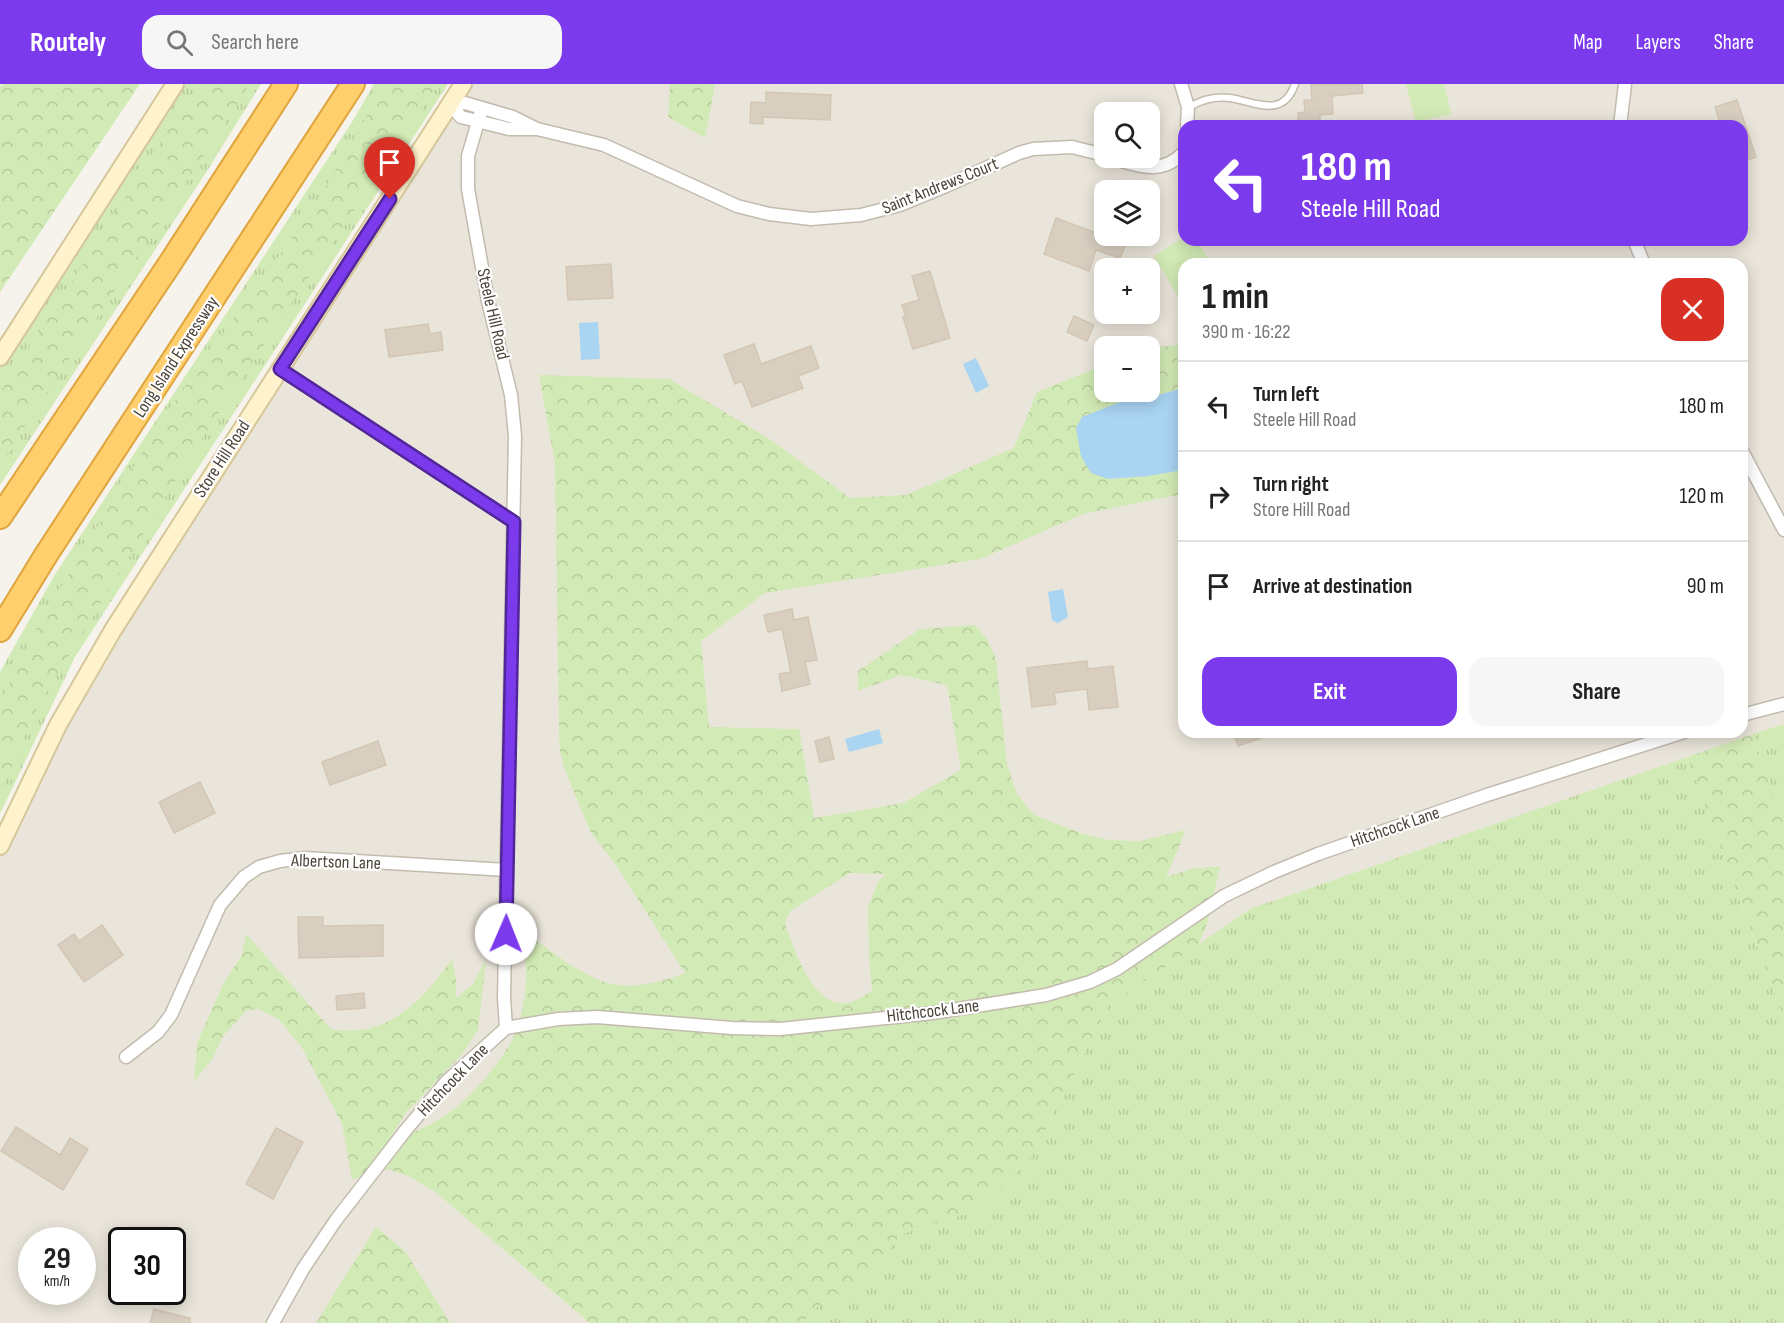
<!DOCTYPE html>
<meta charset="utf-8">
<style>
:root{--surface:#fff;--page:#f6f6f6;--text:#222;--muted:#767676;--line:#e0e0e0;--accent:#7c3aed}
body{margin:0;font-family:"Sofia Sans Condensed",sans-serif;background:var(--page);color:var(--text);height:100vh;display:flex;flex-direction:column;font-size:22px;white-space:nowrap}
*{box-sizing:border-box;margin:0}
p{font-size:20px;color:var(--muted)}
.icon{flex:none;width:33px;height:33px;fill:none;stroke:currentColor;stroke-width:2;stroke-linecap:round;stroke-linejoin:round}
.map{position:relative;flex:1;overflow:hidden}
.sheet{position:absolute;left:1178px;top:174px;width:570px;height:480px;display:flex;flex-direction:column;background:var(--surface);border-radius:18px;box-shadow:0 3px 15px #0003}
.sheet>*{flex:none}
.banner{position:absolute;left:1178px;top:36px;width:570px;height:126px;border-radius:18px;box-shadow:0 3px 15px #0003;background:#7c3aed;color:#fff;overflow:hidden}
.tools{position:absolute;left:1094px;top:18px;display:grid;gap:12px}
.tools a{display:grid;place-items:center;width:66px;height:66px;border-radius:12px;background:var(--surface);box-shadow:0 3px 15px #0003;font-size:30px}
.speed{position:absolute;left:18px;top:1143px;display:flex;gap:12px;font-size:30px;font-weight:700;text-align:center}
.speed>*{display:grid;place-content:center;width:78px;height:78px;border-radius:50%;background:var(--surface);box-shadow:0 3px 15px #0003;line-height:1}
.speed small{font-size:15px;font-weight:400}
.speed .limit{border:3px solid #111;border-radius:9px;background:#fff;color:#111}
.pin{position:absolute;display:grid;place-items:center;width:51px;height:51px;color:#fff;margin:-62px -26px;border-radius:50% 50% 50% 0;rotate:-45deg;box-shadow:0 0 6px #0007}
.pin .icon{rotate:45deg}
.me{position:absolute;width:66px;margin:-33px;rotate:1deg;stroke-linejoin:round;filter:drop-shadow(0 0 4px #0008)}
.turn{display:flex;align-items:center;gap:21px;height:126px;padding:0 24px;font-size:27px}
.turn .icon{width:78px;height:78px;stroke-width:2.5}
.turn b{display:block;font-size:42px;line-height:51px}
.round{display:grid;place-items:center;flex:none;width:63px;height:63px;border-radius:18px;background:var(--page)}
.overview{display:flex;align-items:center;justify-content:space-between;height:102px;padding:0 24px}
h1{font-size:36px;font-weight:700;line-height:45px}
.cta{display:flex;gap:12px;margin-top:auto;padding:12px 24px}
.cta a{flex:1;height:69px;border-radius:18px;background:var(--accent);color:#fff;font-size:24px;font-weight:700;line-height:69px;text-align:center}
.cta a+a{background:var(--page);color:var(--text)}
ul{padding:0;list-style:none}
li{display:flex;align-items:center;gap:18px;height:90px;padding:0 24px;border-top:2px solid var(--line)}
li div{flex:1}
li b{display:block;font-size:22px}
li em{font-style:normal}
header{display:flex;align-items:center;gap:36px;box-sizing:border-box;height:84px;padding:0 30px;background:var(--accent);color:#fff}
header strong{font-size:28px}
nav{display:flex;gap:33px;margin-inline-start:auto;font-size:21px}
.search{width:420px;height:54px;background:var(--page);display:flex;align-items:center;gap:15px;box-sizing:border-box;padding:0 21px;border-radius:18px;color:var(--muted);font-size:22px}
.map>svg:first-child{display:block}
</style>
<header>
<strong>Routely</strong>
<div class="search"><svg class="icon" aria-label="search" viewBox="0 0 24 24"><circle cx="10" cy="10" r="6"/><path d="M15 15l6 6"/></svg>Search here</div>
<nav><a>Map</a><a>Layers</a><a>Share</a></nav>
</header>
<div class="map">
<svg width="1784" height="1239" viewBox="0 0 1784 1239">
<defs>
<pattern id="grass-tufts" width="24" height="20" patternUnits="userSpaceOnUse" patternTransform="scale(1.5)"><rect width="24" height="20" fill="#d2eab5"/><path d="M3 7l-1-3M5 7V3M7 7l1-3M15 17l-1-3M17 17v-4M19 17l1-3" fill="none" stroke="#b6ca9c"/></pattern>
<pattern id="forest-crowns" width="20" height="18" patternUnits="userSpaceOnUse" patternTransform="scale(1.5)"><rect width="20" height="18" fill="#d2eab5"/><path d="M2 6a3 3 0 1 1 6 0M12 15a3 3 0 1 1 6 0" fill="none" stroke="#b6ca9c"/></pattern>
</defs>
<rect width="100%" height="100%" fill="#f6f3ec"/>
<path fill="#eae5da" fill-rule="evenodd" d="M 463,0 L 1784,0 L 1784,640 L 1250,825 L 1109,921 L 401,1079 L 590,1239 L 0,1239 L 0,762 L 33,691 ZM 1104,28 L 1149,28 L 1149,74 L 1104,74 ZM 1184,42 L 1742,42 L 1742,156 L 1184,156 ZM 1104,106 L 1149,106 L 1149,152 L 1104,152 ZM 1184,180 L 1742,180 L 1742,648 L 1184,648 ZM 1104,184 L 1149,184 L 1149,230 L 1104,230 ZM 1104,262 L 1149,262 L 1149,308 L 1104,308 ZM 32,1156 L 82,1156 L 82,1208 L 32,1208 ZM 122,1156 L 172,1156 L 172,1208 L 122,1208 Z"/>
<g fill="url(#grass-tufts)">
<path d="M 185,0 L 261,0 L 207,87 L 0,401 L 0,282 Z"/>
<path d="M 374,0 L 448,0 L 75,573 L 0,730 L 0,588 L 54,492 L 352,38 Z"/>
<path d="M 1784,640 L 1784,742 L 1753,650 Z"/>
<path d="M 1687,673 L 1784,934 L 1784,1239 L 803,1239 L 815,1224 L 869,1191 L 901,1150 L 981,1125 L 1031,1073 L 1109,921 L 1250,825 Z"/>
</g>
<g fill="url(#forest-crowns)" fill-rule="evenodd">
<path d="M 4,0 L 140,0 L 0,208 L 0,2 Z"/>
<path d="M 198,0 L 249,0 C 169,129 82,253 0,381 L 0,309 Z"/>
<path d="M 385,0 L 438,0 L 194,366 L 37,624 L 0,710 L 0,618 L 41,536 L 166,329 L 316,120 Z"/>
<path d="M 670,0 L 715,0 L 705,54 L 668,33 Z"/>
<path d="M 1183,260 L 1183,304 L 1162,310 L 1128,315 L 1082,333 L 1108,395 L 1148,392 L 1183,386 L 1183,410 L 1083,430 L 980,475 L 765,509 L 701,557 L 709,643 L 799,645 L 814,734 L 903,719 L 961,686 L 947,601 L 901,591 L 858,607 L 858,587 L 920,545 L 975,541 L 987,555 L 996,575 L 1007,680 L 1017,710 L 1034,731 L 1080,749 L 1109,756 L 1140,757 L 1186,746 L 1166,793 L 1191,785 L 1220,782 L 1208,837 L 1199,860 L 1109,921 L 1031,1074 L 981,1125 L 901,1150 L 869,1191 L 815,1224 L 803,1239 L 590,1239 L 434,1107 L 408,1092 L 388,1085 L 352,1096 L 342,1040 L 301,962 L 279,936 L 259,925 L 247,926 L 223,952 L 213,974 L 194,997 L 197,959 L 223,900 L 242,871 L 246,850 L 331,945 C 387,955 422,917 452,875 L 456,896 L 456,914 L 473,900 L 486,875 L 478,946 L 463,969 L 405,1030 L 388,1057 C 402,1052 418,1047 431,1040 C 464,1023 494,988 512,956 C 521,940 527,907 526,889 C 526,873 521,859 516,844 C 546,861 575,889 608,899 C 632,906 663,898 685,889 L 618,784 L 590,747 L 565,686 L 560,667 L 559,650 L 555,380 L 539,291 L 669,295 L 768,354 L 850,414 L 906,411 L 1014,364 L 1037,308 L 1104,281 L 1104,308 L 1149,308 L 1149,264 ZM 850,789 L 886,790 L 878,798 L 868,823 L 869,874 L 872,907 C 866,910 858,916 851,918 C 813,928 795,866 785,839 L 790,827 Z"/>
<path d="M 1753,650 L 1784,742 L 1784,934 L 1687,673 Z"/>
<path d="M 376,1143 L 405,1167 L 450,1239 L 316,1239 Z"/>
</g>
<g fill="#d2eab5">
<path d="M 1406,0 L 1444,0 L 1451,30 L 1416,38 Z"/>
<path d="M 1183,154 L 1197,156 L 1211,180 L 1184,180 L 1183,221 L 1154,172 Z"/>
</g>
<g fill="#a9d4f2">
<path d="M 598,238 L 600,275 L 581,276 L 579,239 Z"/>
<path d="M 976,274 L 989,302 L 976,309 L 963,280 Z"/>
<path d="M 1183,304 L 1183,386 L 1148,392 L 1108,395 L 1091,389 L 1081,372 L 1076,344 L 1082,333 L 1128,315 L 1162,310 Z"/>
<path d="M 1063,505 L 1068,533 L 1058,539 L 1052,536 L 1048,508 Z"/>
<path d="M 879,645 L 883,659 L 849,668 L 845,655 Z"/>
</g>
<g fill="#d8cfc1" stroke="#d3c7b4" stroke-width="1.5">
<path d="M 1311,0 L 1362,0 L 1363,9 L 1332,12 L 1333,30 L 1320,31 L 1320,42 L 1298,42 L 1298,29 L 1305,28 L 1304,16 L 1312,16 Z"/>
<path d="M 766,8 L 831,11 L 830,36 L 763,33 L 763,40 L 750,39 L 751,18 L 766,19 Z"/>
<path d="M 1737,16 L 1756,73 L 1742,78 L 1742,42 L 1721,42 L 1715,23 Z"/>
<path d="M 1056,134 L 1126,160 L 1120,174 L 1096,166 L 1089,187 L 1044,170 Z"/>
<path d="M 611,180 L 613,214 L 568,216 L 566,183 Z"/>
<path d="M 930,187 L 950,254 L 913,265 L 903,233 L 906,233 L 902,221 L 919,216 L 912,192 Z"/>
<path d="M 1074,232 L 1094,241 L 1087,257 L 1067,248 Z"/>
<path d="M 428,240 L 430,250 L 441,248 L 443,266 L 389,273 L 385,246 Z"/>
<path d="M 754,260 L 761,280 L 811,262 L 819,284 L 798,292 L 803,304 L 752,323 L 742,297 L 735,300 L 724,271 Z"/>
<path d="M 792,525 L 794,536 L 808,533 L 817,576 L 805,578 L 810,600 L 782,607 L 779,590 L 791,588 L 782,545 L 768,548 L 764,531 Z"/>
<path d="M 1087,577 L 1088,585 L 1113,582 L 1118,623 L 1089,626 L 1087,605 L 1054,609 L 1056,620 L 1032,623 L 1027,584 Z"/>
<path d="M 1233,648 L 1273,648 L 1273,650 L 1238,662 Z"/>
<path d="M 829,653 L 834,675 L 820,678 L 815,657 Z"/>
<path d="M 378,657 L 386,681 L 330,701 L 322,678 Z"/>
<path d="M 200,698 L 215,729 L 174,749 L 159,718 Z"/>
<path d="M 298,833 L 323,833 L 323,842 L 383,841 L 383,872 L 299,874 Z"/>
<path d="M 102,841 L 123,871 L 84,898 L 58,861 L 74,850 L 79,857 Z"/>
<path d="M 364,909 L 365,924 L 337,926 L 336,912 Z"/>
<path d="M 16,1043 L 60,1071 L 70,1054 L 88,1065 L 63,1106 L 1,1067 Z"/>
<path d="M 276,1044 L 303,1058 L 273,1115 L 246,1100 Z"/>
<path d="M 154,1225 L 190,1234 L 190,1239 L 150,1239 Z"/>
</g>
<g fill="none" stroke-linecap="round" stroke-linejoin="round">
<g stroke="#c2bbae" stroke-width="9">
<path id="service" d="M 1189,23 C 1202,16 1214,12 1230,14 C 1256,18 1283,35 1295,0"/>
</g>
<g stroke="#c2bbae" stroke-width="15">
<g id="minor">
<path d="M 1181,0 L 1188,23 L 1187,42"/>
<path d="M 465,19 L 513,33 L 537,45 L 509,45 L 461,33 L 450,20 Z"/>
<path d="M 482,24 L 468,72 L 468,105 L 488,217 L 511,311 L 515,352 L 504,914 L 506,944"/>
<path d="M 1620,42 L 1625,0"/>
<path d="M 537,45 L 604,61 L 737,122 L 769,130 L 811,135 L 861,131 L 900,121 L 946,102 L 1019,69 L 1033,65 L 1072,63 L 1104,71"/>
<path d="M 1112,74 C 1138,82 1162,92 1184,68"/>
<path d="M 1634,156 L 1644,180"/>
<path d="M 280,285 L 514,438"/>
<path d="M 1742,367 L 1784,446"/>
<path d="M 1742,631 L 1784,620"/>
<path d="M 126,973 L 158,948 L 171,931 L 220,821 L 244,793 L 259,783 L 280,777 L 305,774 L 507,786"/>
<path d="M 273,1239 L 303,1185 L 336,1136 L 405,1047 L 446,998 L 506,944 L 558,935 L 597,933 L 732,944 L 780,945 L 933,929 L 1046,911 L 1090,898 L 1117,885 L 1224,812 L 1274,788 L 1318,770 L 1487,711 L 1684,648"/>
</g>
</g>
<g stroke="#d6c79b" stroke-width="20">
<g id="secondary">
<path d="M 0,273 L 175,0"/>
<path d="M 0,762 L 58,641 L 113,546 L 463,0"/>
</g>
</g>
<g stroke="#e0a43c" stroke-width="26">
<g id="motorway">
<path d="M 0,433 L 169,181 L 286,0"/>
<path d="M 0,546 L 46,471 L 353,0"/>
</g>
</g>
<use href="#service" stroke="#fff" stroke-width="6"/>
<use href="#minor" stroke="#fff" stroke-width="12"/>
<use href="#secondary" stroke="#fff3cd" stroke-width="16"/>
<use href="#motorway" stroke="#ffcf6e" stroke-width="22"/>
</g>
<g fill="none" stroke-linecap="round" stroke-linejoin="round">
<g stroke="#51269a" stroke-width="15">
<path id="route" d="M 390,115 L 280,285 L 514,438 L 506,850"/>
</g>
<use href="#route" stroke="#7c3aed" stroke-width="10"/>
</g>
<g text-anchor="middle" dominant-baseline="central" stroke-width="4.5" stroke-linejoin="round" paint-order="stroke">
<g font-size="18" fill="#4b4439" stroke="#fff">
<text transform="translate(940 102) rotate(-22)">Saint Andrews Court</text>
<text transform="translate(493 230) rotate(77)">Steele Hill Road</text>
<text transform="translate(176 273) rotate(-57)">Long Island Expressway</text>
<text transform="translate(222 375) rotate(-57)">Store Hill Road</text>
<text transform="translate(1395 743) rotate(-19)">Hitchcock Lane</text>
<text transform="translate(336 778) rotate(2)">Albertson Lane</text>
<text transform="translate(933 927) rotate(-7)">Hitchcock Lane</text>
<text transform="translate(453 996) rotate(-46)">Hitchcock Lane</text>
</g>
</g>
</svg>
<div class="tools">
<a><svg class="icon" aria-label="search" viewBox="0 0 24 24"><circle cx="10" cy="10" r="6"/><path d="M15 15l6 6"/></svg></a>
<a><svg class="icon" aria-label="layers" viewBox="0 0 24 24"><path d="M12 4l9 5-9 5-9-5zM3 14l9 5 9-5"/></svg></a>
<a>+</a>
<a>−</a>
</div>
<div class="speed"><div>29<small>km/h</small></div><div class="limit">30</div></div>
<div class="pin" style="left:390px;top:115px;background:#d93025"><svg class="icon" aria-label="arrive" viewBox="0 0 24 24"><path d="M6 21V4h12l-3 4 3 4H6"/></svg></div>
<svg class="me" style="left:506px;top:850px" viewBox="-20 -20 40 40"><circle r="19" fill="#fff"/><path d="M0-13L10 11 0 6-10 11z" fill="#7c3aed"/></svg>
<div class="banner">
<div class="turn"><svg class="icon" aria-label="left" viewBox="0 0 24 24"><path d="M17 20v-9H6M10 6l-5 5 5 5"/></svg><div><b>180 m</b>Steele Hill Road</div></div>
</div>
<section class="sheet">
<div class="overview"><div><h1>1 min</h1><p>390 m · 16:22</p></div><a class="round" style="background:#d93025;color:#fff"><svg class="icon" aria-label="close" viewBox="0 0 24 24"><path d="M6 6l12 12M18 6L6 18"/></svg></a></div>
<ul>
<li><svg class="icon" aria-label="left" viewBox="0 0 24 24"><path d="M17 20v-9H6M10 6l-5 5 5 5"/></svg><div><b>Turn left</b><p>Steele Hill Road</p></div><em>180 m</em></li>
<li><svg class="icon" aria-label="right" viewBox="0 0 24 24"><path d="M7 20v-9h11M14 6l5 5-5 5"/></svg><div><b>Turn right</b><p>Store Hill Road</p></div><em>120 m</em></li>
<li><svg class="icon" aria-label="arrive" viewBox="0 0 24 24"><path d="M6 21V4h12l-3 4 3 4H6"/></svg><div><b>Arrive at destination</b></div><em>90 m</em></li>
</ul>
<div class="cta"><a>Exit</a><a>Share</a></div>
</section>
</div>
